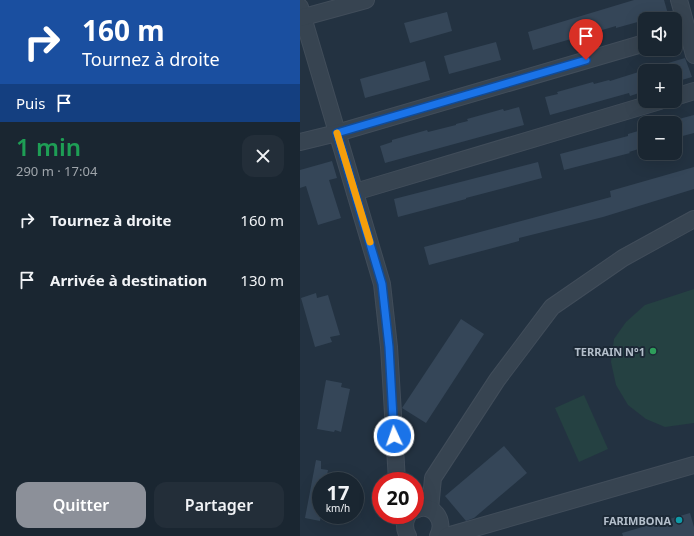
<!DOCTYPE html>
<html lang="fr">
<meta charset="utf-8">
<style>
:root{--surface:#1a2631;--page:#232e39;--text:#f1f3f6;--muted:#9fa5ab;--line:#38434d;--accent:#8c9099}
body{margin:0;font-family:"Noto Sans",sans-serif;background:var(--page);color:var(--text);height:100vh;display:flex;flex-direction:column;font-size:15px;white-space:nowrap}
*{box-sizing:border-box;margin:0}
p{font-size:13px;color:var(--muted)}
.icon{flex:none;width:22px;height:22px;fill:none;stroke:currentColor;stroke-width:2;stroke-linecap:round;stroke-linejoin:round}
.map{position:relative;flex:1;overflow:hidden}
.drawer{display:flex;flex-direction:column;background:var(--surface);width:300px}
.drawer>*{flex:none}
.guide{background:#1a4fa0;color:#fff;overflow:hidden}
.fabs{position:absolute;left:338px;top:12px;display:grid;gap:8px}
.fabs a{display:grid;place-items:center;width:44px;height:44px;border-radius:8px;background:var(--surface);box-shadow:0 4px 16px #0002,0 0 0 1px var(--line);font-size:20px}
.speed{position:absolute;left:12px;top:472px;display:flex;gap:8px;font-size:20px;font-weight:700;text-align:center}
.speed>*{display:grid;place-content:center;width:52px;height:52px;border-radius:50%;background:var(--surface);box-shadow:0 4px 16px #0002,0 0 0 1px var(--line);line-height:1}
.speed small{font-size:10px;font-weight:400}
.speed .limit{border:6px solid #d22;background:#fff;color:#111}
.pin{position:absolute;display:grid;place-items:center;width:34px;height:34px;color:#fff;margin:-41px -17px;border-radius:50% 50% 50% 0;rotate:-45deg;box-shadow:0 0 4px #0007}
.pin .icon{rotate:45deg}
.me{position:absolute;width:44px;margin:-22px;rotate:357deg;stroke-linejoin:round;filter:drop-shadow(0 0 3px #0008)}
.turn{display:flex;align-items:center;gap:14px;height:84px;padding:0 16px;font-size:18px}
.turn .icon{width:52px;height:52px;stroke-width:2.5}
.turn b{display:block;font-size:28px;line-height:34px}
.then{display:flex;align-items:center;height:38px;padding:0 16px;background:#0003;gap:8px;font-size:15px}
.round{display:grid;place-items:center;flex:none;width:42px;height:42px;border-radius:12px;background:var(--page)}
.overview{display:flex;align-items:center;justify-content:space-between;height:68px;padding:0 16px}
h1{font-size:24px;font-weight:600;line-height:30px;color:#1e9e55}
.action{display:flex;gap:8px;margin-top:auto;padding:8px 16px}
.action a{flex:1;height:46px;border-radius:12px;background:var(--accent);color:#fff;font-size:16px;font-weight:600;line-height:46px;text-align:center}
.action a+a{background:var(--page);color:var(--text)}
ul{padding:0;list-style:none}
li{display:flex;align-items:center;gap:12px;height:60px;padding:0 16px}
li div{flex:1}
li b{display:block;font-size:15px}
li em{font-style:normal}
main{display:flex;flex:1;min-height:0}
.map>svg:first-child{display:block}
</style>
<main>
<section class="drawer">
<div class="guide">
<div class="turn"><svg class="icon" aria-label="right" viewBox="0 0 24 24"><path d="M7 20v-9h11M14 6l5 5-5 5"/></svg><div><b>160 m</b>Tournez à droite</div></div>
<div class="then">Puis<svg class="icon" aria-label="arrive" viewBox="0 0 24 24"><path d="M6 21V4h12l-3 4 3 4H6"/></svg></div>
</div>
<div class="overview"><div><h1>1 min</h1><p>290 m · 17:04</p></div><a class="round"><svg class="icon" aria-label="close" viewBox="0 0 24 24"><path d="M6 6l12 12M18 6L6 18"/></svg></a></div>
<ul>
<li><svg class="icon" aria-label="right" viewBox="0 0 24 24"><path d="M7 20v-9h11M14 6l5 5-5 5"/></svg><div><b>Tournez à droite</b></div><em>160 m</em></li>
<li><svg class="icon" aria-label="arrive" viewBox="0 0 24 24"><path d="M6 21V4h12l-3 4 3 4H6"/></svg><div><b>Arrivée à destination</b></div><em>130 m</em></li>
</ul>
<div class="action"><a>Quitter</a><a>Partager</a></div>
</section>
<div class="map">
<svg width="394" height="536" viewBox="0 0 394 536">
<rect width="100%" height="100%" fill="#233241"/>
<g fill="#254142">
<path d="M 394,289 L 394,423 L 365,427 L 346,419 L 328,405 L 316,385 L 311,362 L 314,339 L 326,322 L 345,305 Z"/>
<path d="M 284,395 L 308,449 L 279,462 L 255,408 Z"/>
</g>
<g fill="#354658">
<path d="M 334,0 L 364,0 L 368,14 L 350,19 L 345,19 L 345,20 L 316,28 L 316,26 L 233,50 L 228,32 Z"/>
<path d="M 147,12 L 152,31 L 110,43 L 104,23 Z"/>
<path d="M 196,42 L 201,60 L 149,74 L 144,56 Z"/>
<path d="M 385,58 L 392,77 L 375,82 L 375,71 L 352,71 L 351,68 Z"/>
<path d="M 125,61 L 130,80 L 65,98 L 60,79 Z"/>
<path d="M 345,70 L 345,91 L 330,96 L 329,93 L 250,115 L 245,97 L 258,94 L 257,92 L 293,82 L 294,84 L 309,80 L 310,81 Z"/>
<path d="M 219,107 L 224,125 L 85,163 L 80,146 L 92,142 L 92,140 L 127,130 L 128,132 L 156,125 L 156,124 L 168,121 L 167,119 L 203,109 L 204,111 Z"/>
<path d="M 394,115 L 394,133 L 375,138 L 375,120 Z"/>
<path d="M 345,129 L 345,147 L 329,152 L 330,153 L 264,170 L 260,154 L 328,136 L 328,134 Z"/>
<path d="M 32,161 L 37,178 L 29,180 L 41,218 L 18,225 L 6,186 L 0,188 L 0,170 Z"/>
<path d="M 238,162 L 242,178 L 166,198 L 166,199 L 98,217 L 94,199 Z"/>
<path d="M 394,167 L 394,189 L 303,217 L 219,238 L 219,241 L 129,265 L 124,247 L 311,197 L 310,191 Z"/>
<path d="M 16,293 L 17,298 L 28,295 L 40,335 L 30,337 L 32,342 L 15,347 L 1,298 Z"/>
<path d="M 161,319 L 184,334 L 126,423 L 102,408 Z"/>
<path d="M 26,380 L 42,383 L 41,387 L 50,389 L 41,432 L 35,430 L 34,432 L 17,429 Z"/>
<path d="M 204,446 L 227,473 L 174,518 L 166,521 L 145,496 Z"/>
<path d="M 16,460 L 21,461 L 21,469 L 28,470 L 26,481 L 21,481 L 21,515 L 20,521 L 5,518 Z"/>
<path d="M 390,513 L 394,527 L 394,536 L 323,536 L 322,533 Z"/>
</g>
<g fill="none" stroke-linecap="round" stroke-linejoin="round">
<g stroke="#414d5a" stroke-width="18">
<g id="minor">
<path d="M 379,0 L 394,55"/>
<path d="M 0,7 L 82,284 L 89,347 L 97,481"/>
<path d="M 0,18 L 66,0"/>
<path d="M 375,97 L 394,91"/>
<path d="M 0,142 L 37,133 L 345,43"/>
<path d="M 55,192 L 360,101"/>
<path d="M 130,509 L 133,478 L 197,380 L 252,307 L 323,258 L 394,219"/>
<path d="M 115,510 C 133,501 146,521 138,536"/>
<path d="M 108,536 C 104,529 104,522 108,515"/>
<path d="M 147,536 L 394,465"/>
</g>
</g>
<use href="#minor" stroke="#374451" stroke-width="16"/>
</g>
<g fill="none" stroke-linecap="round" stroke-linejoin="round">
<g stroke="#114b97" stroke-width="10">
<path id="route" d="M 94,436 L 89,347 L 82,284 L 37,133 L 286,60"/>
</g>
<use href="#route" stroke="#1a73e8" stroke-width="7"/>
<path stroke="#f59e0b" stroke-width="7" d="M 37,133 L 70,242"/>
</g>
<circle fill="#2e9e5b" stroke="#1c2936" stroke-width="1.5" cx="353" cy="351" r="4"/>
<circle fill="#0f9aa8" stroke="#1c2936" stroke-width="1.5" cx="379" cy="520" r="4"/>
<g text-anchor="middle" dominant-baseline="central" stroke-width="4" stroke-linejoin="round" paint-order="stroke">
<g font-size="11" font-weight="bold" fill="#b4bfcb" stroke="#1c2936" text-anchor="end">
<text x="345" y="351">TERRAIN N°1</text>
<text x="371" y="520">FARIMBONA</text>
</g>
</g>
</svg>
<div class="fabs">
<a><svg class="icon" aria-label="sound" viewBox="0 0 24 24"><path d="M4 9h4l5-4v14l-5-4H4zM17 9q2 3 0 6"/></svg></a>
<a>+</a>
<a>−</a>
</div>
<div class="speed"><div>17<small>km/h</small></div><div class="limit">20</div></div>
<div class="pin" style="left:286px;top:60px;background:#d93025"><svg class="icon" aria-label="arrive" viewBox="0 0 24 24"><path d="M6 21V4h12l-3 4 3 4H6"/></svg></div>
<svg class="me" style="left:94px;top:436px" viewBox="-20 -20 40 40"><circle r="17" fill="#1a73e8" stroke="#fff" stroke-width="3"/><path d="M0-11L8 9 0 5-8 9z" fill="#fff"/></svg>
</div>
</main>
